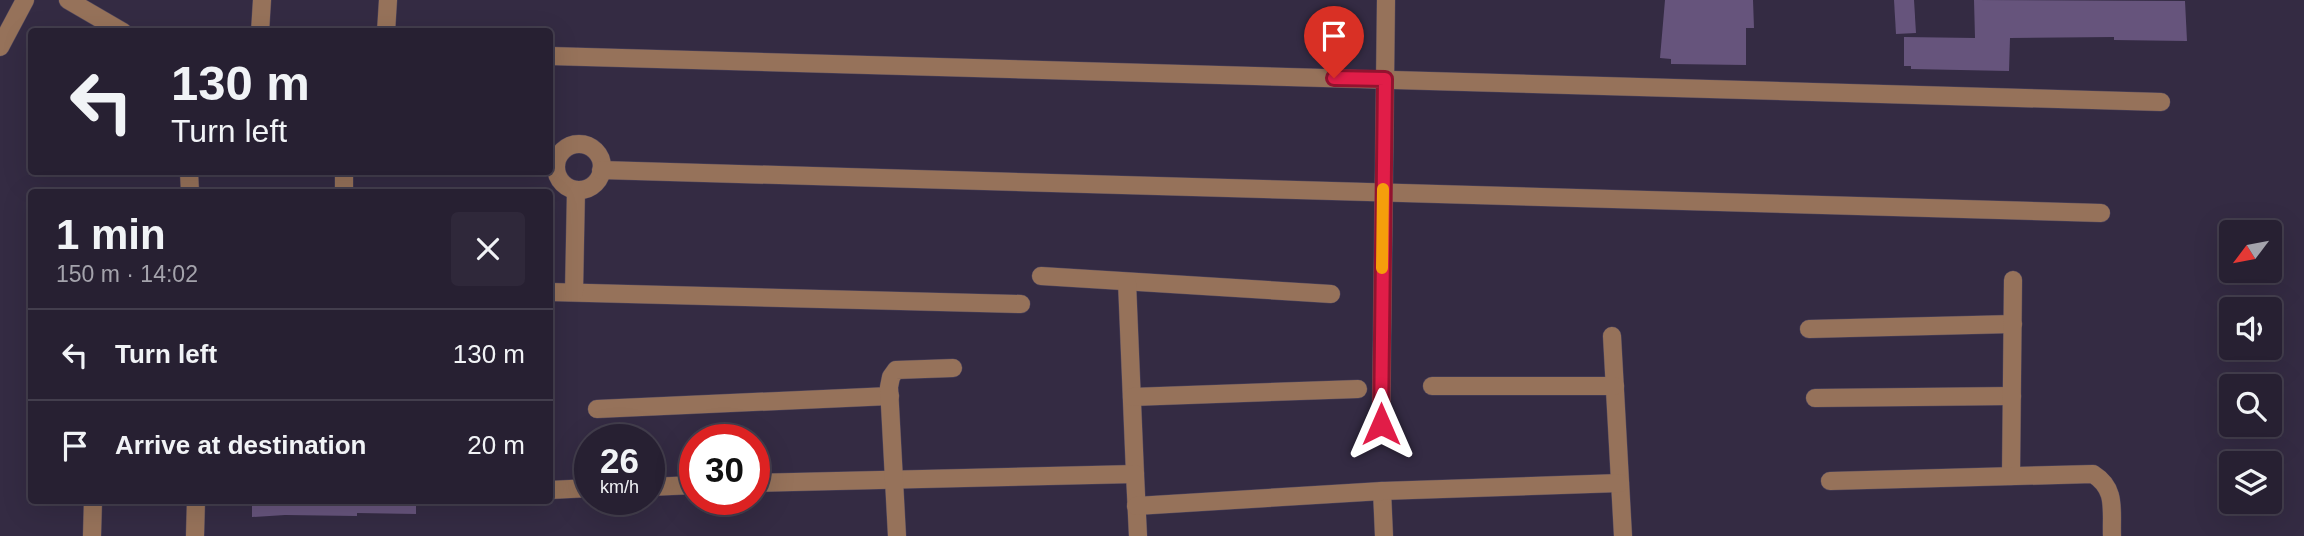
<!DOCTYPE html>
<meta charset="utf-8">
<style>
:root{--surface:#272032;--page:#2f283a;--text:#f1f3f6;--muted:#a4a3ac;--line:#433e4d}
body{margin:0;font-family:Arial,sans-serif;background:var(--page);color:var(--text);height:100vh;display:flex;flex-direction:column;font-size:26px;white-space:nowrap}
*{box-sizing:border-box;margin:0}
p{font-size:23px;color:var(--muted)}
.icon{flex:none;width:38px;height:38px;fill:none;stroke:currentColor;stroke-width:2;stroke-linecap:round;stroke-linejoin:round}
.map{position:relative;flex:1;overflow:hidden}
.side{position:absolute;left:28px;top:189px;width:525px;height:315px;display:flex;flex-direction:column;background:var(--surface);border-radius:7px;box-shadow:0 7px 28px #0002,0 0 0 2px var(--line)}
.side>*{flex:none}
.top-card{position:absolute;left:28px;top:28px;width:525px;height:147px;border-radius:7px;box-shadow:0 7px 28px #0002,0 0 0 2px var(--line);background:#272032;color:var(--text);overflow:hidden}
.needle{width:46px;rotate:238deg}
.buttons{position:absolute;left:2219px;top:220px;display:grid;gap:14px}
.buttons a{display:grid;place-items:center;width:63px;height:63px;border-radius:7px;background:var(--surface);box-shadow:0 7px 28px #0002,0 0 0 2px var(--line);font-size:35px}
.speed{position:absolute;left:574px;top:424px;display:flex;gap:14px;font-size:35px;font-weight:700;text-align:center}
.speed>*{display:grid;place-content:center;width:91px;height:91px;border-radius:50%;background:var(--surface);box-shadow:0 7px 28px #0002,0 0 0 2px var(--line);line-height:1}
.speed small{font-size:18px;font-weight:400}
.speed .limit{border:10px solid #d22;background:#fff;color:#111}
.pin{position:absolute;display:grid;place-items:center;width:60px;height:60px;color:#fff;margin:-72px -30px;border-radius:50% 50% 50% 0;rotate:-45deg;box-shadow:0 0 7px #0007}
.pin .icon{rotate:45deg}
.me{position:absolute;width:77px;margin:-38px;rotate:0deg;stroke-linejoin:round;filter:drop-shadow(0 0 5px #0008)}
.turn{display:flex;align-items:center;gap:24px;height:147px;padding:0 28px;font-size:32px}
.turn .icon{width:91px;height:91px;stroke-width:2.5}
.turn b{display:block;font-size:49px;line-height:60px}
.round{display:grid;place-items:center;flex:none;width:74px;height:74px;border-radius:7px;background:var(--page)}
.summary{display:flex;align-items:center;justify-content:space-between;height:119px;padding:0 28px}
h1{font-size:42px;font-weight:700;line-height:52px}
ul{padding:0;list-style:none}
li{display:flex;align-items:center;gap:21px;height:91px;padding:0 28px;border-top:2px solid var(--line)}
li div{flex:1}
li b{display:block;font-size:26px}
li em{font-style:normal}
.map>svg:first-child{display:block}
</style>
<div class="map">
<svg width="2304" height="536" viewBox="0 0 2304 536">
<rect width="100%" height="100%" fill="#342b43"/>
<g fill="#66547c">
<path d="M 1665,0 L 1753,0 L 1754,28 L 1746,28 L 1746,65 L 1671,64 L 1671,59 L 1660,58 Z"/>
<path d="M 1894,0 L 1914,0 L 1916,33 L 1896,34 Z"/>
<path d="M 1974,0 L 2185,1 L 2187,41 L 2114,40 L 2114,37 L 2010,38 L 2009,71 L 1911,69 L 1911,66 L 1904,66 L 1904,37 L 1975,38 Z"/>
<path d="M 252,500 L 416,500 L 416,514 L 357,513 L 357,516 L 285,515 L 252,517 Z"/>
</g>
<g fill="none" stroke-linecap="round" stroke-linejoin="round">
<g stroke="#4f465d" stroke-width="19">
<g id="minor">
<path d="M 68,0 L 123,32"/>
<path d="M 260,32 L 262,0"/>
<path d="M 386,32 L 388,0"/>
<path d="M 0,47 L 25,0"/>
<path d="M 550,56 L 2161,102"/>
<circle cx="579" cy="167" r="23"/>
<path d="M 601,170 L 2101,213"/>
<path d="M 189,172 L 190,192"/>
<path d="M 344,192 L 344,172"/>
<path d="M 1041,276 L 1331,294"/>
<path d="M 1127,282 L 1135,474"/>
<path d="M 550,292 L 1021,304"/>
<path d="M 574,292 L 576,190"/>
<path d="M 1809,329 L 2013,324"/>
<path d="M 1612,336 L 1623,536"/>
<path d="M 1432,386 L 1615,386"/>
<path d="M 1132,397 L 1358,389"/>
<path d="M 1815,398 L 2012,396"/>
<path d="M 597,409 L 890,396"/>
<path d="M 1381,424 L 1386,0"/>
<path d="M 2011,476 L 2013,280"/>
<path d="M 1830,481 L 2093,474 C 2117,489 2111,510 2112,536"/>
<path d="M 754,483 L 1135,474 L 1138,536"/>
<path d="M 649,487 L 695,485"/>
<path d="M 550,490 L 590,488"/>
<path d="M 1382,491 L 1384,536"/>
<path d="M 1136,506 L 1382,491 L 1620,483"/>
<path d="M 92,536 L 93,500"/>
<path d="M 195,536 L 196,500"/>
<path d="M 897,536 L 889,387 L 891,377 L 896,370 L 953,368"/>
</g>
</g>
<use href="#minor" stroke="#96725a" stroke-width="18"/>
</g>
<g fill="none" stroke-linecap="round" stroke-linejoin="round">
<g stroke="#92132f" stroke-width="18">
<path id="route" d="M 1334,78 L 1385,79 L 1381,424"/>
</g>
<use href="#route" stroke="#e11d48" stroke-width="12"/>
<path stroke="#f59e0b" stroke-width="12" d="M 1382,268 L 1383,189"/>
</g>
</svg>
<div class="buttons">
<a><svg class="needle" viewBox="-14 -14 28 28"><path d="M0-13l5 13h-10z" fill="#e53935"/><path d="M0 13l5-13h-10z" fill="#a4a3ac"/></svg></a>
<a><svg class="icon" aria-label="sound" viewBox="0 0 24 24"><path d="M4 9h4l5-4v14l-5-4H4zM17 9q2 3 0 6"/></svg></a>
<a><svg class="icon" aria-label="search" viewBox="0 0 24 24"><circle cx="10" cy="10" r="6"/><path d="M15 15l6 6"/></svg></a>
<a><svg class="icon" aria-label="layers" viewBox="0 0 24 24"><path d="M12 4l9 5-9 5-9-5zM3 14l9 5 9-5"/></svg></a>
</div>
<div class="speed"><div>26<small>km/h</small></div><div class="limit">30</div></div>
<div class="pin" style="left:1334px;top:78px;background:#d93025"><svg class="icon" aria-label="arrive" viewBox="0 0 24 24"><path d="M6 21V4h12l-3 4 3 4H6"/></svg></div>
<svg class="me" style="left:1381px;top:424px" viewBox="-20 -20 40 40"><path d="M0-17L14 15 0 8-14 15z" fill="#e11d48" stroke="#fff" stroke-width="4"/></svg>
<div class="top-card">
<div class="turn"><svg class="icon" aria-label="left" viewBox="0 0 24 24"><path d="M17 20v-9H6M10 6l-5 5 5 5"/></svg><div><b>130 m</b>Turn left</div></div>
</div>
<section class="side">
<div class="summary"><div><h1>1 min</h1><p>150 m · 14:02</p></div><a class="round"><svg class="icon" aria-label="close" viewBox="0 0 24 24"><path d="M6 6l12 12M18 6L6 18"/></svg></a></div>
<ul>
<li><svg class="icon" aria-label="left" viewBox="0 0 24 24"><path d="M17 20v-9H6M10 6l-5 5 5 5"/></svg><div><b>Turn left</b></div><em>130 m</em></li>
<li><svg class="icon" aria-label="arrive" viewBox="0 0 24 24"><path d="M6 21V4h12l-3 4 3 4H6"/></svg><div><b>Arrive at destination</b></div><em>20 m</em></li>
</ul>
</section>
</div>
